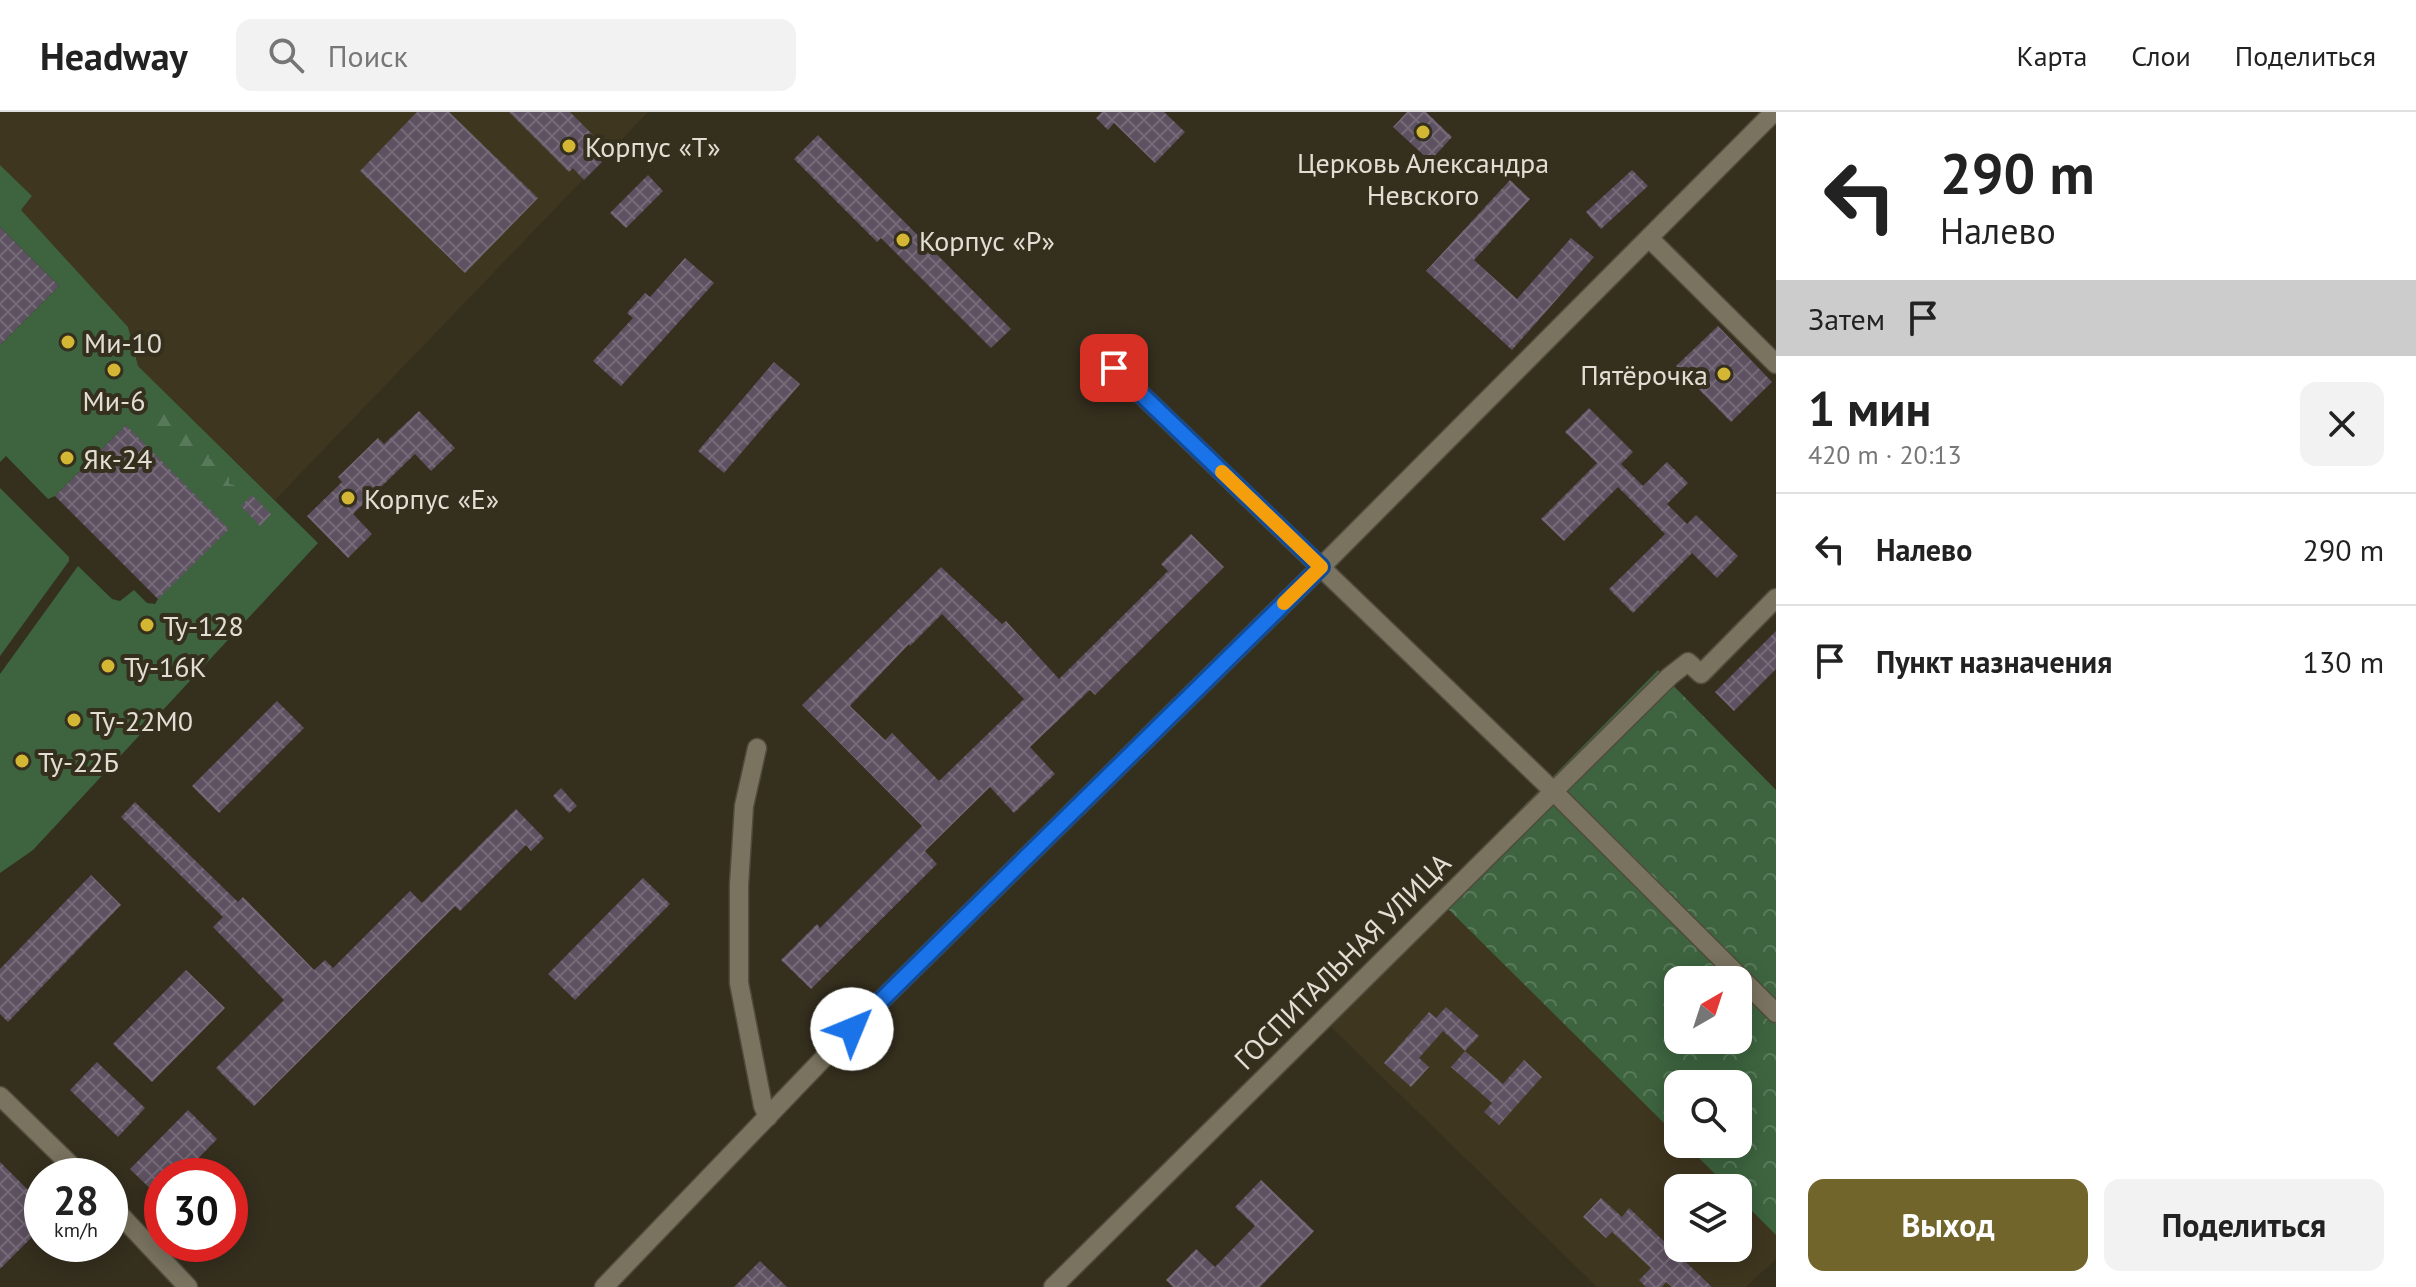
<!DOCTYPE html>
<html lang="ru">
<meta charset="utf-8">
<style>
:root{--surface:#fff;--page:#f2f2f2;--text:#222;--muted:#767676;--line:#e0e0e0;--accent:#72652b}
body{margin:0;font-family:"PT Sans",sans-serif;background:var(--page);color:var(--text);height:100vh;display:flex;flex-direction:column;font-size:30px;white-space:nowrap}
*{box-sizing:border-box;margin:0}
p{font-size:26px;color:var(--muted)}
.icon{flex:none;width:44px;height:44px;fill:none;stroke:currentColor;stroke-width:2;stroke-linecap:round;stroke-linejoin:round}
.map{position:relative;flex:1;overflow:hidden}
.drawer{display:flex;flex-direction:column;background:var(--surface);width:640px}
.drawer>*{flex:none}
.guide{background:#fff;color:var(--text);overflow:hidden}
.needle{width:52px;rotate:39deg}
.fabs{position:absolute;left:1664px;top:854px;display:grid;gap:16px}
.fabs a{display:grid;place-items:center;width:88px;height:88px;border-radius:16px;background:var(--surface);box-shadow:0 4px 20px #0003;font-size:40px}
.speed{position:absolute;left:24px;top:1046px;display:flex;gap:16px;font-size:40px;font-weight:700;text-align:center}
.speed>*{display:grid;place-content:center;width:104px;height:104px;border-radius:50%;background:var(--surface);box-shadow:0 4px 20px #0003;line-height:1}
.speed small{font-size:20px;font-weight:400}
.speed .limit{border:12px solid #d22;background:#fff;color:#111}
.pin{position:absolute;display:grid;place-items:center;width:68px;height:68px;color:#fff;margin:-34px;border-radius:16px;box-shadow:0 4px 12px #0006}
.me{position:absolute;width:88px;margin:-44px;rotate:45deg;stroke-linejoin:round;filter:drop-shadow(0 0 6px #0008)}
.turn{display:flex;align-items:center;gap:28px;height:168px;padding:0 32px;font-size:36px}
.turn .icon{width:104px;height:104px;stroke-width:2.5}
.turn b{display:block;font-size:56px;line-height:68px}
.then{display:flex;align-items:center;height:76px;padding:0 32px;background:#0003;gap:16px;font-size:30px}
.round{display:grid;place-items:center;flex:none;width:84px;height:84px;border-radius:16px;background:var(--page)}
.summary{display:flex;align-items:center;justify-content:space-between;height:136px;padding:0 32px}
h1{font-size:48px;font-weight:800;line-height:60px}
.cta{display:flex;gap:16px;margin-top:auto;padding:16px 32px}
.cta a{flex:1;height:92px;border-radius:16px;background:var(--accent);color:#fff;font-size:32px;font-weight:800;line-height:92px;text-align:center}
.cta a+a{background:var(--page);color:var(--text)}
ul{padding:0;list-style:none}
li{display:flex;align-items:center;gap:24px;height:112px;padding:0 32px;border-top:2px solid var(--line)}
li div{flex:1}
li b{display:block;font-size:30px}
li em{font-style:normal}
header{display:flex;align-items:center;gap:48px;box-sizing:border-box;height:112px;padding:0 40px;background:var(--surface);border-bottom:2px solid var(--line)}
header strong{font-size:38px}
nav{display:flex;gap:44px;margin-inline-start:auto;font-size:28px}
.search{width:560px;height:72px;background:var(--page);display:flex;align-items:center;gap:20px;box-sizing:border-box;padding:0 28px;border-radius:16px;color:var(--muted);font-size:30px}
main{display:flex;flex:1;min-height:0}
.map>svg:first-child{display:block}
</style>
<header>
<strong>Headway</strong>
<div class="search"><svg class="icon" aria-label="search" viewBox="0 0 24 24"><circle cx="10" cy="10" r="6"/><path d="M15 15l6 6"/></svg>Поиск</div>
<nav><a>Карта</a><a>Слои</a><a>Поделиться</a></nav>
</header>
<main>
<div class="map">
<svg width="1776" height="1175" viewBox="0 0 1776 1175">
<defs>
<pattern id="forest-firs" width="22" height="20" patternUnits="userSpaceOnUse" patternTransform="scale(2)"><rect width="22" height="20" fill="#3d643f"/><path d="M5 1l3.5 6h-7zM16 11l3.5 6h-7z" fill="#597a5a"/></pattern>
<pattern id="park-crowns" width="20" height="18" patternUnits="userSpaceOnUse" patternTransform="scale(2)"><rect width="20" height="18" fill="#3d643f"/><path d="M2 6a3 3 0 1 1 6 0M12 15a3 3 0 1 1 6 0" fill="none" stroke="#597a5a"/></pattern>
<pattern id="building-cross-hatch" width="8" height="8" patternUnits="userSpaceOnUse" patternTransform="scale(2)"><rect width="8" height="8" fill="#5e5161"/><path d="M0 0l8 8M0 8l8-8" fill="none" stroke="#756a77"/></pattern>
</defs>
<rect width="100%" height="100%" fill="#352f1e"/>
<g fill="#3f361f">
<path d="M 0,0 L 648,0 L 275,388 L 138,254 L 128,215 L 21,98 L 32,84 L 0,53 Z"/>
<path d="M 1447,796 L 1678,1025 L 1678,1032 L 1685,1032 L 1729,1076 L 1678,1076 L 1678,1136 L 1738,1136 L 1738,1085 L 1776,1123 L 1776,1147 L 1746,1175 L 1597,1175 L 1329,913 Z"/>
</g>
<g fill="#3d643f">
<path d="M 0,53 L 32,84 L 21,98 L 128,215 L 138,254 L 318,431 L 33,738 L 0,761 L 0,562 L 78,454 L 112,487 L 120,489 L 134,478 L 147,491 L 155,492 L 158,487 L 126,313 L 55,384 L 48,387 L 6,344 L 0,350 L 0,233 L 59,174 L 0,115 Z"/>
<path d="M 0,376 L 69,445 L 69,449 L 0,544 Z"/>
</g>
<path fill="url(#forest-firs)" d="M 155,277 L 166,282 L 169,290 L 173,290 L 187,304 L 184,320 L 191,326 L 201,318 L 219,335 L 208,346 L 214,348 L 229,363 L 229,372 L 234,373 L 240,383 L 233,390 L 201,373 L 204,364 L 193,352 L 189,355 L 183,349 L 173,353 L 167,344 L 172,341 L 164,332 L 158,335 L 142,320 L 148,309 L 139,303 L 140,289 L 150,284 Z"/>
<path fill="url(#park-crowns)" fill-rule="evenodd" d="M 1658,558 L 1776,678 L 1776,1123 L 1738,1085 L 1738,1076 L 1729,1076 L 1685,1032 L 1738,1032 L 1738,972 L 1678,972 L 1678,1025 L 1435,784 ZM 1678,868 L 1738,868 L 1738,928 L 1678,928 Z"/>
<g fill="url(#building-cross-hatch)" fill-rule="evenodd">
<path d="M 417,0 L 449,0 L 538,86 L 465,161 L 360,59 Z"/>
<path d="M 509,0 L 570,0 L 600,30 L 591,39 L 602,50 L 584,68 L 573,56 L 569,60 Z"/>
<path d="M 1102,0 L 1164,0 L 1185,20 L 1155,51 L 1114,11 L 1108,18 L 1096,6 Z"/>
<path d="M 1407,0 L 1426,0 L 1452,25 L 1430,49 L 1393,15 Z"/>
<path d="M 818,23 L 1011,217 L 991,236 L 881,126 L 877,130 L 794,47 Z"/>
<path d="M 1632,58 L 1648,74 L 1601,117 L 1586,100 Z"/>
<path d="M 648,63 L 663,79 L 626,116 L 610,101 Z"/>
<path d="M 1510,68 L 1530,87 L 1474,148 L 1517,187 L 1571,126 L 1594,145 L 1512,238 L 1426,159 Z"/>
<path d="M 0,115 L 59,174 L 0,233 Z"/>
<path d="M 685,146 L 714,171 L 621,274 L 593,249 L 633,206 L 627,201 L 645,181 L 650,185 Z"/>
<path d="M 1718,214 L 1772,270 L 1731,310 L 1676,254 Z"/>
<path d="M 774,250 L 800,272 L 724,361 L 698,339 Z"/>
<path d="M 1589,296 L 1633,340 L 1621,352 L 1643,374 L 1667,350 L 1688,371 L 1667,392 L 1687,412 L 1696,403 L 1738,444 L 1717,466 L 1692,441 L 1633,501 L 1609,477 L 1665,422 L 1618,375 L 1564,429 L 1541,407 L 1597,351 L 1565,320 Z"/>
<path d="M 419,299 L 455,336 L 431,359 L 415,342 L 353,402 L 372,422 L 348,446 L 307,404 L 342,370 L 338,365 L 378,326 L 384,332 Z"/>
<path d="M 126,313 L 229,417 L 158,487 L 55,384 Z"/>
<path d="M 252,383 L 271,402 L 260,414 L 241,394 Z"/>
<path d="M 1191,422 L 1224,455 L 1095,583 L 1090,578 L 1030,635 L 1055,662 L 1014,701 L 990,675 L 925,739 L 937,752 L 811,877 L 781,848 L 817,812 L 820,816 L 922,714 L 802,593 L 941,455 L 1002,512 L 1006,509 L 1059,567 L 1168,459 L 1161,452 ZM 942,502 L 1024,587 L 939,669 L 892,621 L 885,628 L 850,594 L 909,532 L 910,534 Z"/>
<path d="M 1776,519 L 1776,557 L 1734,599 L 1715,580 Z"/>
<path d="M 277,589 L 304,616 L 219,701 L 192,674 Z"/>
<path d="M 561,676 L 577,694 L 569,701 L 553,684 Z"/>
<path d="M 135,690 L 238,790 L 243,785 L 314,858 L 325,848 L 333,856 L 410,779 L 422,791 L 516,697 L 544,726 L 531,739 L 526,733 L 460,799 L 455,794 L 254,994 L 216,956 L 284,888 L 213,815 L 223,805 L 121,705 Z"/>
<path d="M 91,763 L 121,793 L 8,910 L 0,902 L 0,857 Z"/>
<path d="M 643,766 L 670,792 L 575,888 L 548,862 Z"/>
<path d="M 186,858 L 225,896 L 152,970 L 113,932 Z"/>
<path d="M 1446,895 L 1479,924 L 1465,939 L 1443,919 L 1419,946 L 1429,955 L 1411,975 L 1384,951 L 1429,900 L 1436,906 Z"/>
<path d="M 1465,939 L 1503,972 L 1524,948 L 1542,965 L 1499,1013 L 1484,1000 L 1492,991 L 1451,955 Z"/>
<path d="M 97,950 L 145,996 L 118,1025 L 70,978 Z"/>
<path d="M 188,998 L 217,1027 L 181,1064 L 162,1064 L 162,1088 L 130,1057 Z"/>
<path d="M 0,1050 L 34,1084 L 42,1075 L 42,1115 L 0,1157 Z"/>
<path d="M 1261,1068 L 1314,1119 L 1260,1175 L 1173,1175 L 1166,1168 L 1196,1137 L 1215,1155 L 1255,1114 L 1235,1095 Z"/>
<path d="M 1601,1086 L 1622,1105 L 1629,1096 L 1712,1175 L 1672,1175 L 1666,1170 L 1662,1175 L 1646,1175 L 1639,1168 L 1651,1156 L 1612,1120 L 1606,1126 L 1583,1105 Z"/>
<path d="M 760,1149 L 787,1175 L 734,1175 Z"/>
</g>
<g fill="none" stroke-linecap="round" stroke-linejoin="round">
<g stroke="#504b3c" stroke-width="21">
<g id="street">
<path d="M 1649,126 L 1776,252"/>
<path d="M 1091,234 L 1546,672 L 1776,901"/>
<path d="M 757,636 L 744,694 L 739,773 L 739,871 L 763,994 L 768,1005"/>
<path d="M 0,984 L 82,1064"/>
<path d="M 110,1092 L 188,1175"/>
<path d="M 604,1175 L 843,926 L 1321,455 L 1774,0"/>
<path d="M 1053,1175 L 1670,564 L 1688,550 L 1701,562 L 1776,486"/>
</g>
</g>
<use href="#street" stroke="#7a7360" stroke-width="18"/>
</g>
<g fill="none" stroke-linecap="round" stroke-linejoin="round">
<g stroke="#114b97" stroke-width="20">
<path id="route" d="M 852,917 L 1321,455 L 1114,256"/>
</g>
<use href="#route" stroke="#1a73e8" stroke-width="14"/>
<path stroke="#f59e0b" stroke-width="14" d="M 1222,360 L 1321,455 L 1284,491"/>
</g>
<g fill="#d4b635" stroke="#352f1e" stroke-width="3">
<circle cx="1423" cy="20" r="8"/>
<circle cx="569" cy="34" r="8"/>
<circle cx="903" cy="128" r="8"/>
<circle cx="68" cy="230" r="8"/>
<circle cx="114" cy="258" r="8"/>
<circle cx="1724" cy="262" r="8"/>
<circle cx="67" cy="346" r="8"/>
<circle cx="348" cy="386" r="8"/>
<circle cx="147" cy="513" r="8"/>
<circle cx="108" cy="554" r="8"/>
<circle cx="74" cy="608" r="8"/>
<circle cx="22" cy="649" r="8"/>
</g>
<g text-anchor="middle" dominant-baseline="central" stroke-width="8" stroke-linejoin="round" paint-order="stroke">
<g font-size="28" fill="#e2ded4" stroke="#352f1e" text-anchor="start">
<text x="585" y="34">Корпус «Т»</text>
<text x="1423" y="50" text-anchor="middle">Церковь Александра<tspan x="1423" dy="32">Невского</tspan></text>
<text x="919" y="128">Корпус «Р»</text>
<text x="84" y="230">Ми-10</text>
<text x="1708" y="262" text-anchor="end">Пятёрочка</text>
<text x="114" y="288" text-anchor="middle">Ми-6</text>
<text x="83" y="346">Як-24</text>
<text x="364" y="386">Корпус «Е»</text>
<text x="163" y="513">Ту-128</text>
<text x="124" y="554">Ту-16К</text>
<text x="90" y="608">Ту-22М0</text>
<text x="38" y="649">Ту-22Б</text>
</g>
<g font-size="28" fill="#e2ded4" stroke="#352f1e">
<text transform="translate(1342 849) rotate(-45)">ГОСПИТАЛЬНАЯ УЛИЦА</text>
</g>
</g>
</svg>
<div class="fabs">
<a><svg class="needle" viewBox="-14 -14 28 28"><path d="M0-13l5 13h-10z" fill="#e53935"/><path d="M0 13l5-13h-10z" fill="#767676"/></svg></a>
<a><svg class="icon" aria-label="search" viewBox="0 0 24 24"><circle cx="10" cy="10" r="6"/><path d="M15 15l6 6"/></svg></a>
<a><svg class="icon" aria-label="layers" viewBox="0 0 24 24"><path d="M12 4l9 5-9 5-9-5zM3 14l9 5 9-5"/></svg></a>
</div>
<div class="speed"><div>28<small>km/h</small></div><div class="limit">30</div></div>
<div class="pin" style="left:1114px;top:256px;background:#d93025"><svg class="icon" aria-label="arrive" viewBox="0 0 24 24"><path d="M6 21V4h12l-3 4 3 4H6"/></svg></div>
<svg class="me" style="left:852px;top:917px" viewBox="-20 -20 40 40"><circle r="19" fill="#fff"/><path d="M0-13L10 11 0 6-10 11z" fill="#1a73e8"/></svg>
</div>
<section class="drawer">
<div class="guide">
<div class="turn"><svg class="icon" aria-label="left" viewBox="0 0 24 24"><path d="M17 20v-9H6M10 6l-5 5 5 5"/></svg><div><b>290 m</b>Налево</div></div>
<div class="then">Затем<svg class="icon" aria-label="arrive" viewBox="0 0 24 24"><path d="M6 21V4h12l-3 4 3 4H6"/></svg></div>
</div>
<div class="summary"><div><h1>1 мин</h1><p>420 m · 20:13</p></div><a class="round"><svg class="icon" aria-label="close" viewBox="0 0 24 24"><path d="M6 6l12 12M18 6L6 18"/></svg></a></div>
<ul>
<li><svg class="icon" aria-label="left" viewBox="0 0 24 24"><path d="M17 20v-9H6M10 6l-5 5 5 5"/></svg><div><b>Налево</b></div><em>290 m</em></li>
<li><svg class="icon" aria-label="arrive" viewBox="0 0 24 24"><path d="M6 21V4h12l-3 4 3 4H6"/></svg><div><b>Пункт назначения</b></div><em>130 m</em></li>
</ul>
<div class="cta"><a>Выход</a><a>Поделиться</a></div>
</section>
</main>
